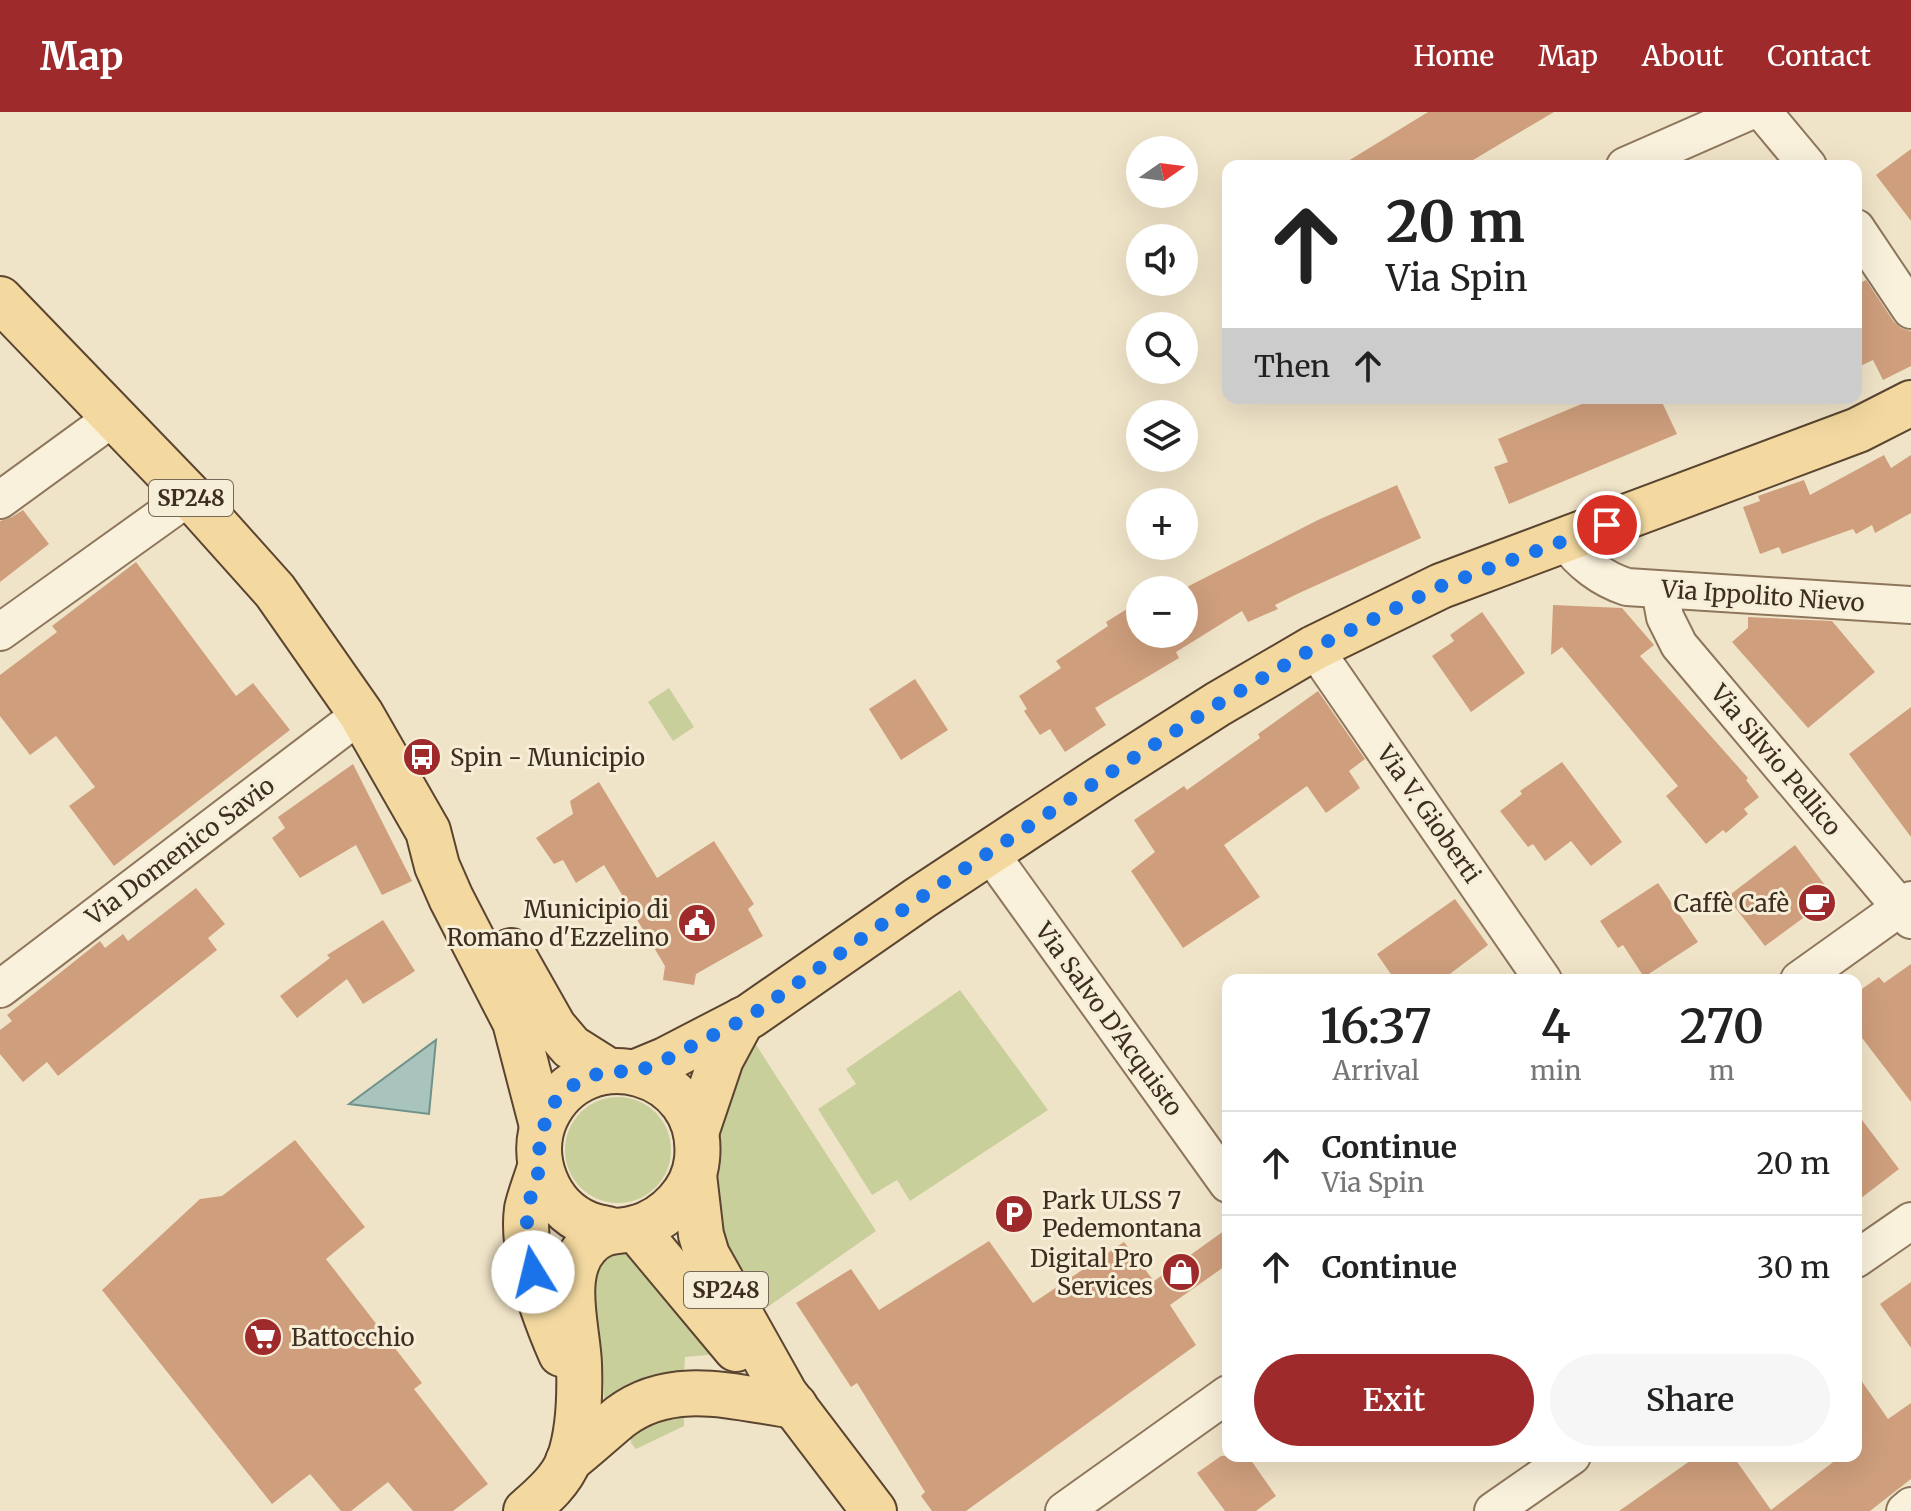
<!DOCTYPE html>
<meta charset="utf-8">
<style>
:root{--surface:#fff;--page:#f6f6f6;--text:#222;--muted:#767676;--line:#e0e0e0;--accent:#9e2a2b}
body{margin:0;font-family:Merriweather,serif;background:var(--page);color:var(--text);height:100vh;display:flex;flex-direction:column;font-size:30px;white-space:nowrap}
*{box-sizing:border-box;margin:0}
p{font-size:26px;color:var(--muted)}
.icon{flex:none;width:44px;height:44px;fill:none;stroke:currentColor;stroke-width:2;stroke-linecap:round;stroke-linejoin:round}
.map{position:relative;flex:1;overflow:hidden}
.sheet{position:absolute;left:1222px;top:862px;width:640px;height:488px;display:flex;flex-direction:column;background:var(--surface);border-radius:16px;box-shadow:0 8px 32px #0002}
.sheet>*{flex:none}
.top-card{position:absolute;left:1222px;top:48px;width:640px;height:244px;border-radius:16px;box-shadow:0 8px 32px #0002;background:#fff;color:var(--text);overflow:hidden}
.needle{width:52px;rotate:76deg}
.buttons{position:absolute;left:1126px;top:24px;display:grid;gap:16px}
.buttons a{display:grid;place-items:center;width:72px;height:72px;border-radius:50%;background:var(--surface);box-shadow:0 8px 32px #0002;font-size:40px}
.pin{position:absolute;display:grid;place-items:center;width:68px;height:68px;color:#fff;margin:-34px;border:4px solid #fff;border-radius:50%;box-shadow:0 2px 8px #0007}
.me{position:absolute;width:88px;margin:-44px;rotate:351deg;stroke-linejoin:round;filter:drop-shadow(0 0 6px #0008)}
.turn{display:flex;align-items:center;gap:28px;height:168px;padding:0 32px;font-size:36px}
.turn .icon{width:104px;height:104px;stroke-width:2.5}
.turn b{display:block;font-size:56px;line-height:68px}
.then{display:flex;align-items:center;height:76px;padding:0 32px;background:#0003;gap:16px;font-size:30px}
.eta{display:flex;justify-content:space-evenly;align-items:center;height:136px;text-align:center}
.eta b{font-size:48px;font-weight:600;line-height:56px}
.button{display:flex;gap:16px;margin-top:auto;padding:16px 32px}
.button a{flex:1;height:92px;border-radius:48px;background:var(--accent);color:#fff;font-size:32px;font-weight:600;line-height:92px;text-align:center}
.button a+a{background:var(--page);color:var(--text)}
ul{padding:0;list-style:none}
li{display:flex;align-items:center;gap:24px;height:104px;padding:0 32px;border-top:2px solid var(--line)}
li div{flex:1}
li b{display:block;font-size:30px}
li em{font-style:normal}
header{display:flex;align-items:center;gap:48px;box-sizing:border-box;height:112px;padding:0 40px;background:var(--accent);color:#fff}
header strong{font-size:38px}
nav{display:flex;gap:44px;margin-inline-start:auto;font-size:28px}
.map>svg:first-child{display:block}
</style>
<header>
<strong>Map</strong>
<nav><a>Home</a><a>Map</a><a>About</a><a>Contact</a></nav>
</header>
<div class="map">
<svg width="1911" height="1399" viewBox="0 0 1911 1399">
<rect width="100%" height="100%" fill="#f0e4c8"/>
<g fill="#c9cf9b">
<path d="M 669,576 L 694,615 L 673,629 L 648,590 Z"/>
<path d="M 960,878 L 1048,998 L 910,1089 L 897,1068 L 872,1083 L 818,997 L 856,972 L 846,957 Z"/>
<path d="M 755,931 L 876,1119 L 769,1194 L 748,1189 L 723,1138 L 716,1065 L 722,1001 L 731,966 Z"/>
<circle cx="618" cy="1038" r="53"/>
<path d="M 614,1139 L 627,1142 L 641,1154 L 718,1242 L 685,1245 L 684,1266 L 605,1299 L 603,1268 L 592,1214 L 594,1156 Z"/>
<path d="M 684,1296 L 684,1314 L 636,1337 L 631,1331 L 630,1318 Z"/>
</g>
<path fill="#a9c4bc" stroke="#6f938a" stroke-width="2" d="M 436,928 L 429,1002 L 349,992 Z"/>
<g fill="#cf9f7d">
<path d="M 1428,0 L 1554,0 L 1463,54 L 1340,54 Z"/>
<path d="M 1911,37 L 1911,109 L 1876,63 Z"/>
<path d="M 1866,168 L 1894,210 L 1901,216 L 1911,219 L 1911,254 L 1883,268 L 1873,248 L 1856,256 L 1856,173 Z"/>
<path d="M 1596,286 L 1660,286 L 1677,322 L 1509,392 L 1494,355 L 1508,350 L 1498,327 Z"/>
<path d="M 1884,343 L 1891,356 L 1911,343 L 1911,401 L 1875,421 L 1872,413 L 1856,422 L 1853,417 L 1782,442 L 1779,435 L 1760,442 L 1743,395 L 1760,389 L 1758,384 L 1804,368 L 1810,383 Z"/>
<path d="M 1397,373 L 1421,426 L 1297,482 L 1275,493 L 1278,497 L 1248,510 L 1242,499 L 1176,540 L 1179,546 L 1095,596 L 1106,613 L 1065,640 L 1050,617 L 1040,623 L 1024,599 L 1027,597 L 1019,584 L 1061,556 L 1056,549 L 1108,514 L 1106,510 L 1140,489 L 1140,522 L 1184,522 L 1184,478 L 1181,478 L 1318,408 Z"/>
<path d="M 23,398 L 49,432 L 0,470 L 0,409 L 12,405 Z"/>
<path d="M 136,450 L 236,584 L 253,571 L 290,618 L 114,754 L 69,694 L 95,675 L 56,624 L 30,643 L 0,604 L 0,563 L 57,520 L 52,514 Z"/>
<path d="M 1553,493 L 1622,496 L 1654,533 L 1640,544 L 1748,666 L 1746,668 L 1759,685 L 1744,697 L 1748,702 L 1726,721 L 1723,718 L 1706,732 L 1666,684 L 1678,674 L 1562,535 L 1551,543 Z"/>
<path d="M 1482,500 L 1525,561 L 1471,600 L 1432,544 L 1454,529 L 1450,523 Z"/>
<path d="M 1748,505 L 1832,509 L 1875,560 L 1808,616 L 1732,530 L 1748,516 Z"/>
<path d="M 915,567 L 948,618 L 901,648 L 869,597 Z"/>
<path d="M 1318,579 L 1365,647 L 1349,659 L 1360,676 L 1326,701 L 1307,674 L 1224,733 L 1260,785 L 1183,836 L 1131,759 L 1155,740 L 1134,708 L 1184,674 L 1187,678 L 1260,626 L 1258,622 Z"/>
<path d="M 1911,595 L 1911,725 L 1849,642 Z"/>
<path d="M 1562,650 L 1622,730 L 1591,754 L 1571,729 L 1545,749 L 1533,732 L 1528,735 L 1500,699 L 1522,682 L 1520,679 Z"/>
<path d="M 353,652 L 412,769 L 382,783 L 356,733 L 300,766 L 272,726 L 285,716 L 278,705 Z"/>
<path d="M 599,670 L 657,766 L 714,729 L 754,792 L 748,797 L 763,824 L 696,862 L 694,873 L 663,868 L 665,854 L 604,753 L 576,771 L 563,748 L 554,752 L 536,726 L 573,702 L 570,689 Z"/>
<path d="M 1795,733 L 1833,784 L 1765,834 L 1727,785 Z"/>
<path d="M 1658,771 L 1698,830 L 1644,865 L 1623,833 L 1618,836 L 1600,809 Z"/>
<path d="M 196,776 L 225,812 L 208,826 L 217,838 L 58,964 L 47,950 L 23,970 L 0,942 L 0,918 L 12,909 L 7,903 L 100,829 L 105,836 L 123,822 L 128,829 Z"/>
<path d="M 1455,787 L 1488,833 L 1442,868 L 1395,868 L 1377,842 Z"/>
<path d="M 383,808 L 415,859 L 363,892 L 347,867 L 297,906 L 280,884 L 330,846 L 327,843 Z"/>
<path d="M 1911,852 L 1911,990 L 1856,918 L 1856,881 L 1879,865 L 1884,871 Z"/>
<path d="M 1856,1000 L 1899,1057 L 1856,1090 Z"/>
<path d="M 295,1028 L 365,1115 L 326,1147 L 422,1271 L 414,1277 L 488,1372 L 453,1399 L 413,1399 L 388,1370 L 351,1399 L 341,1399 L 310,1362 L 272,1392 L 102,1178 L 200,1087 L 222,1084 Z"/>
<path d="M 1228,1116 L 1228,1152 L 1170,1193 L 1196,1233 L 966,1399 L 932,1399 L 921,1384 L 925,1380 L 857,1271 L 851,1275 L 796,1191 L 851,1157 L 879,1198 L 989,1129 L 1033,1191 L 1124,1130 L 1154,1169 Z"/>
<path d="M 1911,1170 L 1911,1236 L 1880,1192 Z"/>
<path d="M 1856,1261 L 1888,1307 L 1911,1291 L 1911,1367 L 1870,1399 L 1619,1399 L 1697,1344 L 1733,1344 L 1771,1398 L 1841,1344 L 1856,1344 Z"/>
<path d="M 1221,1344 L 1248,1344 L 1276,1384 L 1256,1399 L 1225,1399 L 1197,1361 Z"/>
</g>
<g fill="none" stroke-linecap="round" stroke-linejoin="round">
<g stroke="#8d765c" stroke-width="40">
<g id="minor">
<path d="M 1763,0 L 1808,54"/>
<path d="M 1625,54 L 1748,0"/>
<path d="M 1856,116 L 1911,198"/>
<path d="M 0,388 L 114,305"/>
<path d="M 1565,429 C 1580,450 1602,467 1627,475 L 1911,493"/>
<path d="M 1660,478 L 1665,505 L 1679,533 L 1911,808"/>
<path d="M 0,520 L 190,384"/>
<path d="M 1314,536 L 1543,868"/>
<path d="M 990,741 L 1228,1072"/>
<path d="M 1799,868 L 1911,788"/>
<path d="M 0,877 L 361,602"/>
<path d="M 1856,1147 L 1911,1109"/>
<path d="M 1064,1399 L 1228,1282"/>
<path d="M 1493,1399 L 1572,1344"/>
<path d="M 1905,1399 L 1911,1394"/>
</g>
</g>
<g stroke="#5b4430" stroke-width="48">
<g id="major">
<path d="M 0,187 L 190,384 L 275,479 L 361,602 L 428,719 L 437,754 L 451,786 L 515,910 L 542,1014"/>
<path d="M 511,839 L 554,915 L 571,935 L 609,959"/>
<path d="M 636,960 L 665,948 L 750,904 L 920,786 L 1105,664 L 1218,592 L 1314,536 L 1441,474 L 1858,318 L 1911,291"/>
<path d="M 696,1021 L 721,947 L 742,908"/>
<path d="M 540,1055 C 536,1069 530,1083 527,1097 C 521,1140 544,1203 561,1242"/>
<path d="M 694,1063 L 701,1123 L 707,1143 L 785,1282 L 874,1399"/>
<path d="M 635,1116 L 736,1237"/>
<path d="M 568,1349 C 586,1335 603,1319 620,1305 C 672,1265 736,1286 795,1294"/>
<path d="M 526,1399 C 542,1385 561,1369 569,1348 C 579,1320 580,1282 579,1252 C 578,1218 560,1163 587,1134 C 603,1116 617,1121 636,1116 C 667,1107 694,1079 697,1047 C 706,958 585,924 546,1005 C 528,1045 547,1095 588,1112 C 595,1115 604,1116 611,1118"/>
</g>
</g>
<use href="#minor" stroke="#faf1dc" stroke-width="36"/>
<use href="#major" stroke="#f3d9a0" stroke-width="44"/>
</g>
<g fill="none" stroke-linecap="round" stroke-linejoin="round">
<path stroke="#1a73e8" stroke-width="14" stroke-dasharray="0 25.2" d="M 533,1160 L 527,1132 L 527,1097 L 540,1055 L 539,1027 L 552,993 L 567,977 L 587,965 L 609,959 L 636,960 L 665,948 L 750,904 L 920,786 L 1105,664 L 1218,592 L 1314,536 L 1441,474 L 1607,413"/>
</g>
<defs>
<g id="bus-disc" transform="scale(2)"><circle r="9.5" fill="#9e2a2b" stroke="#f7eed8"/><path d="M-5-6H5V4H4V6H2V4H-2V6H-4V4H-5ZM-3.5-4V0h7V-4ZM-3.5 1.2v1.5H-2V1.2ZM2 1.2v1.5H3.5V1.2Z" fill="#fff"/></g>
<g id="cafe-disc" transform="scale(2)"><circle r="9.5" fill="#9e2a2b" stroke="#f7eed8"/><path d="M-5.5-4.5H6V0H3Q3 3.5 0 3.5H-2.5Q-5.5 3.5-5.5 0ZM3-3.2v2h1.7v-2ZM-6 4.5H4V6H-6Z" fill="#fff"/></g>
<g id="civic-disc" transform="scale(2)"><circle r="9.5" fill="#9e2a2b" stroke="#f7eed8"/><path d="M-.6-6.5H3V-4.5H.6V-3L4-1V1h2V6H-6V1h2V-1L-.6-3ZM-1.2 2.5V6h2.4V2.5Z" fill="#fff"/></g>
<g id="parking-disc" transform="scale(2)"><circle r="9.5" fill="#9e2a2b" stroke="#f7eed8"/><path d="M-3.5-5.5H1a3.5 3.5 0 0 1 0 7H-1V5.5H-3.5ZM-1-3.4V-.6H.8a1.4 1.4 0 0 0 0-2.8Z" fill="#fff"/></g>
<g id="shop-disc" transform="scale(2)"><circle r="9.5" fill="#9e2a2b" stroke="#f7eed8"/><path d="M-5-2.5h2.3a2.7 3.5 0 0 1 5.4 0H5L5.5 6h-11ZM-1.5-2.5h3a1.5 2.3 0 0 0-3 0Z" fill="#fff"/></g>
<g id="supermarket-disc" transform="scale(2)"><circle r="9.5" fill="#9e2a2b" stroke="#f7eed8"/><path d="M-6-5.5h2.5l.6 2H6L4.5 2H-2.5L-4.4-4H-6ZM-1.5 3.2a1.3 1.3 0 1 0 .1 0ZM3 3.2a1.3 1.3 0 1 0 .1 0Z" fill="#fff"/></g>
</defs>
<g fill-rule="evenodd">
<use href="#bus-disc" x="422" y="645"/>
<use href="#cafe-disc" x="1817" y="791"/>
<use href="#civic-disc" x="697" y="811"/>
<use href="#parking-disc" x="1014" y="1102"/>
<use href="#shop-disc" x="1181" y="1160"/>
<use href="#supermarket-disc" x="263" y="1225"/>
</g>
<g text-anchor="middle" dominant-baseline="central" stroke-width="6" stroke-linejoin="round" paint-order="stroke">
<g fill="#f7eed8" stroke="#756857" stroke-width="2">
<rect x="149" y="368" width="84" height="36" rx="6"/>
<rect x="684" y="1160" width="84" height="36" rx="6"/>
</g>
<g font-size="22" font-weight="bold" fill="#3d2e20">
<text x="191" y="386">SP248</text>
<text x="726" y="1178">SP248</text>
</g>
<g font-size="24" fill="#3d2e20" stroke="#f7eed8">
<text transform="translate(1763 484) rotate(4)">Via Ippolito Nievo</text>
<text transform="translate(1776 648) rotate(50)">Via Silvio Pellico</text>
<text transform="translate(1429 702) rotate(55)">Via V. Gioberti</text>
<text transform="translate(180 739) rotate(-37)">Via Domenico Savio</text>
<text transform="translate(1109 907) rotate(54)">Via Salvo D'Acquisto</text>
</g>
<g font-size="24" fill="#3d2e20" stroke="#f7eed8" text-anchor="start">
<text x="450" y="645">Spin - Municipio</text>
<text x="1789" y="791" text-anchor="end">Caffè Cafè</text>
<text x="669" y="797" text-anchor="end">Municipio di<tspan x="669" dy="28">Romano d'Ezzelino</tspan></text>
<text x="1042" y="1088">Park ULSS 7<tspan x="1042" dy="28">Pedemontana</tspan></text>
<text x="1153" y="1146" text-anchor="end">Digital Pro<tspan x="1153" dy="28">Services</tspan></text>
<text x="291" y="1225">Battocchio</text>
</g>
</g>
</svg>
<div class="buttons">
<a><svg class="needle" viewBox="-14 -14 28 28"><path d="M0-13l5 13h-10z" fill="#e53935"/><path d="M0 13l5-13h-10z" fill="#767676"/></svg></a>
<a><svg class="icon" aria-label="sound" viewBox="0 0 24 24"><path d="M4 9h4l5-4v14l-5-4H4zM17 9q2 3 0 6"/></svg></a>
<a><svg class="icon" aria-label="search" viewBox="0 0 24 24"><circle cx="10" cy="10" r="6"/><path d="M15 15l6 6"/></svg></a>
<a><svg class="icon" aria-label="layers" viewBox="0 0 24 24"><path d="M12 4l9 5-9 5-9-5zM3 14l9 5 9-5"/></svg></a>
<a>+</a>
<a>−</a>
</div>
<div class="pin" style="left:1607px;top:413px;background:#d93025"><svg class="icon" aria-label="arrive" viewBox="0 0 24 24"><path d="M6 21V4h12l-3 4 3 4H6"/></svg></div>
<svg class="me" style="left:533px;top:1160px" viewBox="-20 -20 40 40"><circle r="19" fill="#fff"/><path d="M0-13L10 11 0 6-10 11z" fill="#1a73e8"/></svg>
<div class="top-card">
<div class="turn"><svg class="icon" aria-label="ahead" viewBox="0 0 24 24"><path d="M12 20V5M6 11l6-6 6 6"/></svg><div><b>20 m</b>Via Spin</div></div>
<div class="then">Then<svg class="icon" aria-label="ahead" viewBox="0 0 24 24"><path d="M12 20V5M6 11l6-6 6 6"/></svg></div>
</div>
<section class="sheet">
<div class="eta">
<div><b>16:37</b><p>Arrival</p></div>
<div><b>4</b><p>min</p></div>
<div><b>270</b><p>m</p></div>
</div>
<ul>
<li><svg class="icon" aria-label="ahead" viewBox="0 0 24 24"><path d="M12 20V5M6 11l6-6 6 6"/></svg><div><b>Continue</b><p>Via Spin</p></div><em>20 m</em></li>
<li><svg class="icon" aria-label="ahead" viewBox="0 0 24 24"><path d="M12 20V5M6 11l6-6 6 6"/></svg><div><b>Continue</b></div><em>30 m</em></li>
</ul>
<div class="button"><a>Exit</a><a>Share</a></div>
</section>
</div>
